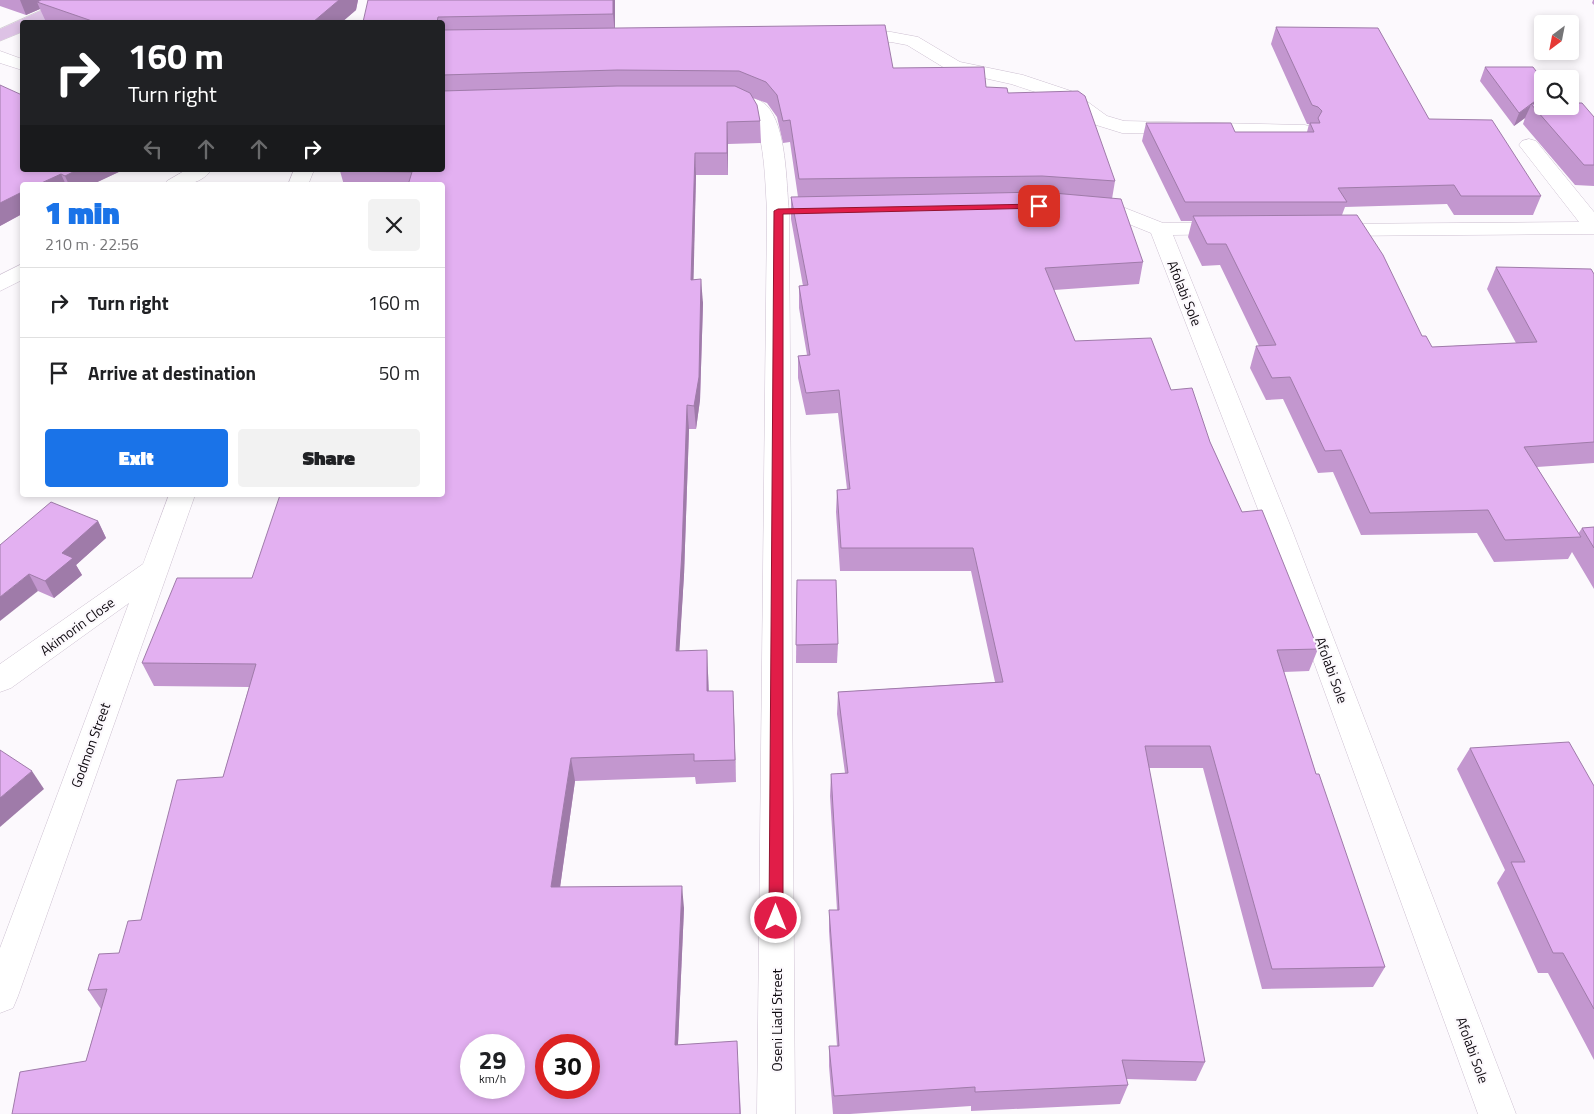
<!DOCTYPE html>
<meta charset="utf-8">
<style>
:root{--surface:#fff;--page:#f2f2f2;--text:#202124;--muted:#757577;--line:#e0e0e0;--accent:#1a73e8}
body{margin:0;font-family:"Titillium Web",sans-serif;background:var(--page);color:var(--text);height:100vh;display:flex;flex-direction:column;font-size:19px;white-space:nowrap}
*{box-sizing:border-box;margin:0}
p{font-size:16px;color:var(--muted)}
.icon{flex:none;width:28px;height:28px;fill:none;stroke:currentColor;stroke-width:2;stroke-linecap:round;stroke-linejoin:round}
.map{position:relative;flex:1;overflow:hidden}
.panel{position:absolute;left:20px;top:182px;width:425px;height:315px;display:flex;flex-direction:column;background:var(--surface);border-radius:5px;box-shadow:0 2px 8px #0003}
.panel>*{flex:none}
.top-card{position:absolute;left:20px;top:20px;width:425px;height:152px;border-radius:5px;box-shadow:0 2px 8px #0003;background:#202124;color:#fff;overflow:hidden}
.needle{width:32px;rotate:212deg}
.controls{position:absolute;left:1534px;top:15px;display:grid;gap:10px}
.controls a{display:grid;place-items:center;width:45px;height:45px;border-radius:5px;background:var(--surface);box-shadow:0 2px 8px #0003;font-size:25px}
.speed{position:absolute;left:460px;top:1034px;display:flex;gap:10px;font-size:25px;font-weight:700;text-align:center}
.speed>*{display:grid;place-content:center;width:65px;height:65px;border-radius:50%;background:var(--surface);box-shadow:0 2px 8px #0003;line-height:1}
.speed small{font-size:12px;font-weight:400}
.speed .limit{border:8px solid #d22;background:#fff;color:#111}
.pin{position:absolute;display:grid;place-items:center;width:42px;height:42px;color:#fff;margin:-21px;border-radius:10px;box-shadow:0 2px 8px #0006}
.me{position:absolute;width:55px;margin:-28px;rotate:0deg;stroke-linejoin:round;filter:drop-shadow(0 0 4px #0008)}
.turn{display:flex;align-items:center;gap:18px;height:105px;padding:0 25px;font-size:22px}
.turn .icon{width:65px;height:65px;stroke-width:2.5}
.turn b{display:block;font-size:35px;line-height:42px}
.lanes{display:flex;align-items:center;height:48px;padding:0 25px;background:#0003;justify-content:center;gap:25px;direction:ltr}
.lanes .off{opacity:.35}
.round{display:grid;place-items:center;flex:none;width:52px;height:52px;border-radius:5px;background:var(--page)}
.headline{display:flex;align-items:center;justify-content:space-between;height:85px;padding:0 25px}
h1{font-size:30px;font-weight:800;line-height:38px;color:var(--accent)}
.primary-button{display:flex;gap:10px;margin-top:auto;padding:10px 25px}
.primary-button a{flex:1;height:58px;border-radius:5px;background:var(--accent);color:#fff;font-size:20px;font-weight:800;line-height:58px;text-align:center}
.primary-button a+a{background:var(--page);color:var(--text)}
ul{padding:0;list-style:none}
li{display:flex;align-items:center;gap:15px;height:70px;padding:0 25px;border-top:1px solid var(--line)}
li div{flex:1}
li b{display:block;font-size:19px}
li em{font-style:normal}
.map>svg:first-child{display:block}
</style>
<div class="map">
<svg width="1594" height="1114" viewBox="0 0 1594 1114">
<rect width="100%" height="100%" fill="#fcf9fd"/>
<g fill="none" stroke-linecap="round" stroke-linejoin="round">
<g stroke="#cdc0d1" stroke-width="1">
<g id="minor">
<path d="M 891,32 L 918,37 L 960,62 L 1023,75 L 1074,92 L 1107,116 L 1124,121 L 1305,125 L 1312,127 L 1315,131 L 1312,135 L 1305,137 L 1122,133 L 1093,124 L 1060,100 L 1011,84 L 948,70 L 907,45 L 891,42 L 849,43 L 843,42 L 840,38 L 843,34 L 849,33 Z"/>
<path d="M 0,51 L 22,59 L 22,70 L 0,63 Z"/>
<path d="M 721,93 C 735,94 755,95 766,105 C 787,126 786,183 789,211 L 795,1114 L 757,1114 L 767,211 C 765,179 765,147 754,116 L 740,107 L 714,103 L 712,99 L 714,95 Z"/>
<path d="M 1529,139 L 1536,141 L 1594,212 L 1594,234 L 1329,236 L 1321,235 L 1318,230 L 1321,225 L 1329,224 L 1579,222 L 1519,145 L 1522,141 Z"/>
<path d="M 186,170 L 211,170 C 200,186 181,185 164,185 L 167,181 Z"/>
<path d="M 294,170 L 314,170 L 308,185 L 288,185 Z"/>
<path d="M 1090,203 L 1125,208 L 1163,223 L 1228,222 L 1236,223 L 1239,228 L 1236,233 L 1228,234 L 1173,235 L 1292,530 L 1516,1114 L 1478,1114 L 1266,530 L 1151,233 L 1114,218 L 1083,213 L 1079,209 L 1083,205 Z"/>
<path d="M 22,264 L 22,280 L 0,291 L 0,275 Z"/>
<path d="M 169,495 L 195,495 L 18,996 L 13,1008 L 0,1013 L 0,948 L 129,603 L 11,688 L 0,692 L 0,664 L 143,564 Z"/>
</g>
</g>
<g stroke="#d4d3d4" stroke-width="1">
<path id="major" d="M 64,0 L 87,0 L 84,4 L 42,22 L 22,22 L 22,32 L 0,41 L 0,29 Z"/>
</g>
<use href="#minor" fill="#fff" fill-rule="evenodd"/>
<use href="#major" fill="#ddc2e5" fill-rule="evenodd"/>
</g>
<g fill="#c397cf">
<path d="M 0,0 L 358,0 L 356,10 L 342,22 L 46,22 L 40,9 L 26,15 L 0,6 Z"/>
<path d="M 615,0 L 615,28 L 893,68 L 986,87 L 1008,93 L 1115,181 L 1112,199 L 1143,262 L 1139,284 L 1054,290 L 1075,341 L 1171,390 L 1210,442 L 1242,512 L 1318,649 L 1309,671 L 1284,672 L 1316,774 L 1385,967 L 1373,987 L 1262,989 L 1203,768 L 1149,768 L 1205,1062 L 1196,1081 L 1126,1079 L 1128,1085 L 1120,1104 L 971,1111 L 971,1106 L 850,1114 L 833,1114 L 829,1066 L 829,1046 L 837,1046 L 829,931 L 829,910 L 837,910 L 830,796 L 831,774 L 845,773 L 837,714 L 838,692 L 995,682 L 971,571 L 840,571 L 836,512 L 837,490 L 847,489 L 838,413 L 806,415 L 798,378 L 798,356 L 807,355 L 799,308 L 799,286 L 803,286 L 791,219 L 791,197 L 798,197 L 790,142 L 783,143 L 777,117 L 767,103 L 753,98 L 760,121 L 761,143 L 728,144 L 728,175 L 696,175 L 693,280 L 703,303 L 700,400 L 696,429 L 689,429 L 684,575 L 679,651 L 708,673 L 709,691 L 733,691 L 736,782 L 696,784 L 695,777 L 575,781 L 560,887 L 684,908 L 678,1045 L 738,1062 L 741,1114 L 12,1114 L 86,1061 L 101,1009 L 88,990 L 119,953 L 141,920 L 223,777 L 249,687 L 154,686 L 142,663 L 252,578 L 442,495 L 442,185 L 344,185 L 340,171 L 442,170 L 442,22 L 363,22 Z"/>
<path d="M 1593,0 L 1594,0 L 1594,5 L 1592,3 Z"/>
<path d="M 1276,27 L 1429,119 L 1541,196 L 1533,215 L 1454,215 L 1447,204 L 1345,207 L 1342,215 L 1422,336 L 1432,347 L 1516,343 L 1487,289 L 1496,267 L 1594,274 L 1594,463 L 1537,467 L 1578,534 L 1582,528 L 1594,527 L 1594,589 L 1572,552 L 1568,559 L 1494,562 L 1477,533 L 1361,535 L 1333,472 L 1318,473 L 1283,399 L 1266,400 L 1250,368 L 1256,346 L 1259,346 L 1220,265 L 1202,266 L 1188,237 L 1192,221 L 1181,221 L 1142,141 L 1146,123 L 1235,132 L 1307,132 L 1309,124 L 1307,124 L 1271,44 Z"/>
<path d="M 1485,67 L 1542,106 L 1594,117 L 1594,186 L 1575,185 L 1523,124 L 1525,118 L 1514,126 L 1480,81 Z"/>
<path d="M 0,85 L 22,170 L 123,170 L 91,185 L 22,185 L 22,214 L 0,226 Z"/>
<path d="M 98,521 L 106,538 L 76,565 L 82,575 L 54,598 L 38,591 L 0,545 Z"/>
<path d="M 797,580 L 838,644 L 837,663 L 796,663 Z"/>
<path d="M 1470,748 L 1594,786 L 1594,1060 L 1548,973 L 1538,973 L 1497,883 L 1505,870 L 1457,769 Z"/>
</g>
<g fill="#9f7ba9">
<path d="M 20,0 L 59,0 L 37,2 L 40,9 L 26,15 Z"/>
<path d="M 339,0 L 358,0 L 356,10 L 342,22 L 313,22 Z"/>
<path d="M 613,0 L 615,0 L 615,35 L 613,14 Z"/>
<path d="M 1542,96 L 1542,106 L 1531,104 Z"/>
<path d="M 1531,105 L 1525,118 L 1514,126 L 1519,113 Z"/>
<path d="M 727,122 L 728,144 L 728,175 L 727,153 Z"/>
<path d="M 695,153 L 696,175 L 693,303 L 691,280 Z"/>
<path d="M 77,170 L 123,170 L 91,185 L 69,185 L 65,176 Z"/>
<path d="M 61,174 L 66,185 L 37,185 Z"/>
<path d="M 22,192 L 22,214 L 0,226 L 0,203 Z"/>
<path d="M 701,279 L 703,303 L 700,400 L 696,429 L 694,406 Z"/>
<path d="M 687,405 L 689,429 L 684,575 L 678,674 L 676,651 Z"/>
<path d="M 98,521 L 106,538 L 76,565 L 82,575 L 54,598 L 45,581 L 62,553 Z"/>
<path d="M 29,574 L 38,591 L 0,621 L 0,597 Z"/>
<path d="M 707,650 L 708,673 L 709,714 L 707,691 Z"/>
<path d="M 733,691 L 734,714 L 736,782 L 735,760 Z"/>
<path d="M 571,758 L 575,781 L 557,909 L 551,887 Z"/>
<path d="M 32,771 L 44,789 L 0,827 L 0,798 Z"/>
<path d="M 682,886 L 684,908 L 677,1065 L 675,1045 Z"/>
</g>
<g fill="#e3b0f1" stroke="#9f7ba9" fill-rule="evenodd">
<path d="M 41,0 L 339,0 L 313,22 L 95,22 L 37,2 Z"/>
<path d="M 368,0 L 613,0 L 613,14 L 438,17 L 437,22 L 363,22 Z"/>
<path d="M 885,25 L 893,68 L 984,67 L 986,87 L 1007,88 L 1008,93 L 1078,91 L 1085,96 L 1115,181 L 1042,176 L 799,179 L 790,120 L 783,121 L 777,95 L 766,82 L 739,71 L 617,70 L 442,75 L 442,30 Z"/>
<path d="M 1276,27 L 1378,28 L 1429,119 L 1492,120 L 1541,196 L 1461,196 L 1454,185 L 1338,188 L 1347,202 L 1185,202 L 1146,123 L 1231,123 L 1235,132 L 1314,132 L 1310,123 L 1320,123 L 1318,118 L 1322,111 L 1318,107 L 1312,105 Z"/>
<path d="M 1485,67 L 1533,67 L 1542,79 L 1542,96 L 1519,113 Z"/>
<path d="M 0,85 L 22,95 L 22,170 L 77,170 L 65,176 L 61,174 L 37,185 L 22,185 L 22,192 L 0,203 Z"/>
<path d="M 617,86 L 735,86 L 750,93 L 757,105 L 760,121 L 727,122 L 727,153 L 695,153 L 691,280 L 701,279 L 699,377 L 694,406 L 687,405 L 682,551 L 676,651 L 707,650 L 707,691 L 733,691 L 735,760 L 694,761 L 694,754 L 571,758 L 551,887 L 682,886 L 675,1045 L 737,1041 L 740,1114 L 12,1114 L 20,1072 L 86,1061 L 107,989 L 88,990 L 99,954 L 119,953 L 128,921 L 141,920 L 177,780 L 223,777 L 256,664 L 142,663 L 177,578 L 252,578 L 280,495 L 442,495 L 442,185 L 408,185 L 412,172 L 340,171 L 341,170 L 442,170 L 442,91 ZM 471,1045 L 514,1045 L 514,1088 L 471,1088 ZM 546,1045 L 589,1045 L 589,1088 L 546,1088 Z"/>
<path d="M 1570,103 L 1582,103 L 1594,117 L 1594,165 L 1584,165 L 1531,104 L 1542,104 L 1542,106 L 1570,106 Z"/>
<path d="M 1042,192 L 1121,199 L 1143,262 L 1045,268 L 1075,341 L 1151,338 L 1171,390 L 1192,388 L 1210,442 L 1242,512 L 1262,510 L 1318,649 L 1277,650 L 1316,774 L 1319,774 L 1385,967 L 1272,969 L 1210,746 L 1145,746 L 1205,1062 L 1122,1060 L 1128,1085 L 975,1092 L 975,1087 L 834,1096 L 829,1046 L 839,1046 L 829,910 L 839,910 L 831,774 L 848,773 L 838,692 L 1003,682 L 973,548 L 841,548 L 837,490 L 850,489 L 839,390 L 806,393 L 798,356 L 810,355 L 799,286 L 808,285 L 791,197 Z"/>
<path d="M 1357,215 L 1383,255 L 1422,336 L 1426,336 L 1432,347 L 1537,342 L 1496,267 L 1591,269 L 1594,274 L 1594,442 L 1524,447 L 1581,537 L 1505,540 L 1488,510 L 1370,513 L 1341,450 L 1325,451 L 1290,377 L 1272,378 L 1256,346 L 1276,345 L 1226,244 L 1207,244 L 1193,216 Z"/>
<path d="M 51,502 L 98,521 L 62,553 L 73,558 L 45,581 L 29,574 L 0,597 L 0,545 Z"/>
<path d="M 1594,527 L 1594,548 L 1582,528 Z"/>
<path d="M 797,580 L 836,580 L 838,644 L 796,645 Z"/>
<path d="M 1569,742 L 1594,786 L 1594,1009 L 1563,953 L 1553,953 L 1511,862 L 1525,862 L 1470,748 Z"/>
<path d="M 0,750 L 32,771 L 0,798 Z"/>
</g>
<path fill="#e11d48" stroke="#92132f" d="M 1039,204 L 1043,206 L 1042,208 L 783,214 L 783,918 L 781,922 L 776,924 L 771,922 L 769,918 L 774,211 L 778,209 Z"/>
<g text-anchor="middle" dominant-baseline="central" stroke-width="4.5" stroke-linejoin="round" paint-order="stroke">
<g font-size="14" fill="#0f0a10" stroke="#fcf9fd">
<text transform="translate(1185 293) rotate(68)">Afolabi Sole</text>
<text transform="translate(77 626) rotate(-36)">Akimorin Close</text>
<text transform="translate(1332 670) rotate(70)">Afolabi Sole</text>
<text transform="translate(90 745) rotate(-70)">Godmon Street</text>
<text transform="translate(776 1020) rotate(-90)">Oseni Liadi Street</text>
<text transform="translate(1473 1050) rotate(70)">Afolabi Sole</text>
</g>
</g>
</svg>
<div class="controls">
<a><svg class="needle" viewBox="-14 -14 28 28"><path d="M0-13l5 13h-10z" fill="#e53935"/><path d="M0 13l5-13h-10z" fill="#757577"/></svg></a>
<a><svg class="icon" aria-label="search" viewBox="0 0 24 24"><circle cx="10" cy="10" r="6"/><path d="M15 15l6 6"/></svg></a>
</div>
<div class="speed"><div>29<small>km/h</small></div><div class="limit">30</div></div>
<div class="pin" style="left:1039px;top:206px;background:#d93025"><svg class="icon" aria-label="arrive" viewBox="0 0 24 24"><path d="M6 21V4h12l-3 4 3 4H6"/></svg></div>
<svg class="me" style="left:776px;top:918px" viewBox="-20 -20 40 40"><circle r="17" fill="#e11d48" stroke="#fff" stroke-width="3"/><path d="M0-11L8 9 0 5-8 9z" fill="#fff"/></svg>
<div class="top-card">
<div class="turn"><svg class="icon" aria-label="right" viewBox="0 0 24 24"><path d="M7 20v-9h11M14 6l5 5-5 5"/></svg><div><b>160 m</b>Turn right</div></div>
<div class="lanes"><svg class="icon off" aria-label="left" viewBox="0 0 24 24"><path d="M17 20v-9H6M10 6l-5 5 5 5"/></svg><svg class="icon off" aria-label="ahead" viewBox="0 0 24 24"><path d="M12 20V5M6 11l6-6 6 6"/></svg><svg class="icon off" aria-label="ahead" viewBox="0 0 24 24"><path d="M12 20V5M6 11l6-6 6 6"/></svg><svg class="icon" aria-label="right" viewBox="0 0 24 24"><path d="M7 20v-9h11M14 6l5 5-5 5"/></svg></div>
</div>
<section class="panel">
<div class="headline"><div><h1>1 min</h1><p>210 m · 22:56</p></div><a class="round"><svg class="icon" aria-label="close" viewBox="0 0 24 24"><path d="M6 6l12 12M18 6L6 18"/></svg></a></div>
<ul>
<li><svg class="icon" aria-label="right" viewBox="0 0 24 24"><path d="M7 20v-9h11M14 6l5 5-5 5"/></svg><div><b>Turn right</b></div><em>160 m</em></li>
<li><svg class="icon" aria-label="arrive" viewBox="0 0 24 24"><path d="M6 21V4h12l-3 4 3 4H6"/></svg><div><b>Arrive at destination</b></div><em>50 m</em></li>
</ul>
<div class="primary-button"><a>Exit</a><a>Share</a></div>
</section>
</div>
